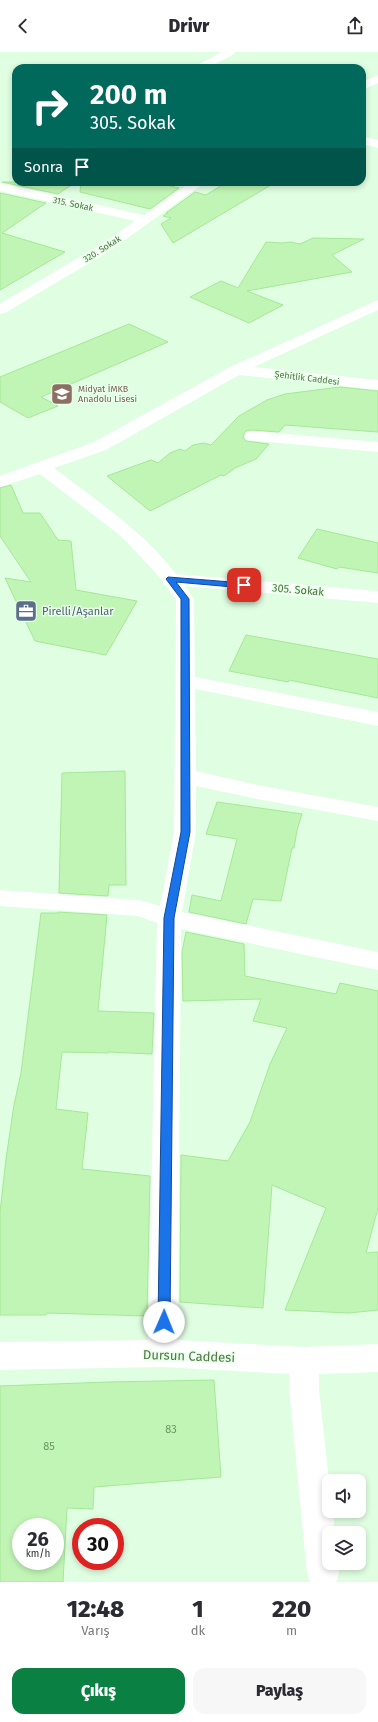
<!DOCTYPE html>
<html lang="tr">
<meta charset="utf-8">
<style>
:root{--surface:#fff;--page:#f7f7f7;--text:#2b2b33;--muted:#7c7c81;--accent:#0b8043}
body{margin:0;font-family:"Fira Sans",sans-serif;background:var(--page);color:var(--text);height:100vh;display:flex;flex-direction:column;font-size:15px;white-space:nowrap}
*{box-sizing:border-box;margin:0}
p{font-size:13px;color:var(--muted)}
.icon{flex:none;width:22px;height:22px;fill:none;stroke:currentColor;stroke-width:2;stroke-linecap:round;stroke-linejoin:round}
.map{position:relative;height:1530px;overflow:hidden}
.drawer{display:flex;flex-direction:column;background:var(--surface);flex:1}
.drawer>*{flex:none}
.banner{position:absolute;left:12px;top:12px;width:354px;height:122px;border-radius:12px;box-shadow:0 2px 6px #0003;background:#00695c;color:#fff;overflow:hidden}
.fabs{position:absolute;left:322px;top:1422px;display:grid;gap:8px}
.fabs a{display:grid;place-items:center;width:44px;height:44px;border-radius:8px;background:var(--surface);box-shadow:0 2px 6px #0003;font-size:20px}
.speed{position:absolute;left:12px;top:1466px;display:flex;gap:8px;font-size:20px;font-weight:700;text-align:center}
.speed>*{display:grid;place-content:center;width:52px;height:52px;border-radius:50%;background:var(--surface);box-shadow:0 2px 6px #0003;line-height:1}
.speed small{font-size:10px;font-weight:400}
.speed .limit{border:6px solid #d22;background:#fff;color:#111}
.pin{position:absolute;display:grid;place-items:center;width:34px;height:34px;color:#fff;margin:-17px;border-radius:8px;box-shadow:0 2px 6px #0006}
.me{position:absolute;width:44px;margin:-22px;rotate:1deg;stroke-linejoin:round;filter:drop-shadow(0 0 3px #0008)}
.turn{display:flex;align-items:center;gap:14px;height:84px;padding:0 12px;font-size:18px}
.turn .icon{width:52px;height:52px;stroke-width:2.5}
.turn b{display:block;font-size:28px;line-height:34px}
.then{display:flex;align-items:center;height:38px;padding:0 12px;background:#0003;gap:8px;font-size:15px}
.eta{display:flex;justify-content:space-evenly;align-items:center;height:68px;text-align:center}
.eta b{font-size:24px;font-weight:800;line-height:28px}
.button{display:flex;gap:8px;margin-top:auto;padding:8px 12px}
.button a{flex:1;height:46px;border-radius:12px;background:var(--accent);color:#fff;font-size:16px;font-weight:800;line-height:46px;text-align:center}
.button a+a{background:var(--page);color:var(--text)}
header{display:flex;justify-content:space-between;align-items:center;height:52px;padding:0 12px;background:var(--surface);font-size:18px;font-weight:800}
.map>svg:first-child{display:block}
</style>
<header><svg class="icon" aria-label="back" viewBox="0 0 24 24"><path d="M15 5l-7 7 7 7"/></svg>Drivr<svg class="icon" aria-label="share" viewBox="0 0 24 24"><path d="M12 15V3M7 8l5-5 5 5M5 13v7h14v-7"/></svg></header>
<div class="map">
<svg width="378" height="1530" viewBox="0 0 378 1530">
<rect width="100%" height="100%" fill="#e0fee2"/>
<g fill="#c1f5b6" stroke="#a5e896" fill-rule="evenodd">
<path d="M 2,130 L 76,130 L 58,142 Z"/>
<path d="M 81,130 L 153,130 L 179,136 L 150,157 L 80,140 Z"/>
<path d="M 227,130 L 276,130 L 173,191 L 161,172 L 171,166 L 163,164 L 168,161 L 166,161 L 195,140 L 206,143 Z"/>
<path d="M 0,141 L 46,151 L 2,181 L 65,200 L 0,238 Z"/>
<path d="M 313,186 L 364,187 L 332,203 L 352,220 L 247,239 L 283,253 L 249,271 L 190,245 L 221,229 L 238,236 L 266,190 L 282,191 L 290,190 L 300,192 Z"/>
<path d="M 129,272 L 168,290 L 41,345 L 58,354 L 28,366 L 0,350 L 0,325 Z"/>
<path d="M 340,335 L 378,339 L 378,380 L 285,373 L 279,380 L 252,378 L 246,379 L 243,385 L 246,389 L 269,392 L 256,407 L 235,416 L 224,424 L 221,423 L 150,459 L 107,424 L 151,408 L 158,411 L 170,401 L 180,397 L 185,399 L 193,393 L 204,391 L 211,393 L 239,364 L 267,348 L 285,342 Z"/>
<path d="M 11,433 L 23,461 L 40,461 L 58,488 L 71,489 L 76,538 L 137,549 L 106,603 L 35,589 L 5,526 L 31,530 L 0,484 L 0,436 Z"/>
<path d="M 317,477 L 378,491 L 378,521 L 339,515 L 337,517 L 298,506 Z"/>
<path d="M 246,583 L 378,607 L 378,646 L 289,628 L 288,630 L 229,619 Z"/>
<path d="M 125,719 L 126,833 L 109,833 L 108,844 L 59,841 L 62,721 Z"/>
<path d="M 217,750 L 302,762 L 297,778 L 294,796 L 292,796 L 281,849 L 253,847 L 246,872 L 189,860 L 192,843 L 221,849 L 237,787 L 206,782 Z"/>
<path d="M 58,860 L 107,863 L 98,959 L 154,961 L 152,1002 L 108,1000 L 108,1001 L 62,1000 L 56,1057 L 88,1061 L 82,1117 L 150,1124 L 147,1264 L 47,1261 L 46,1263 L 0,1263 L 0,1160 L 6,1107 L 14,1053 L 21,1021 L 41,861 L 58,861 Z"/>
<path d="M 186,880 L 244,892 L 245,924 L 336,942 L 340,931 L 378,939 L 378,1156 L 366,1201 L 378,1200 L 378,1258 L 349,1261 L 285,1258 L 326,1156 L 272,1133 L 263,1256 L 180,1250 L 181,1103 L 228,1109 L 250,1070 L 270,1012 L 287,976 L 253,969 L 261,947 L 183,949 L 182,900 Z"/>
<path d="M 214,1328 L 221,1425 L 94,1435 L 93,1457 L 67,1456 L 63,1530 L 0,1530 L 0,1334 L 108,1330 ZM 21,1475 L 55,1475 L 55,1509 L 21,1509 Z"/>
</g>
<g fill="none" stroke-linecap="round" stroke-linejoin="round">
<g fill="#fff" fill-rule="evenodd">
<path d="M 222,0 L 235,0 L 234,2 L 208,16 L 193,16 L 195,14 Z"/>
<path d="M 378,23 L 378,31 L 362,38 L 362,30 Z"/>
<path d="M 362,84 L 378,88 L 378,96 L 362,92 Z"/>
<path d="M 191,130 L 206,130 L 108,200 L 5,261 L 0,262 L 0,252 L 98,194 L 135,169 L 0,139 L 0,131 L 144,163 Z"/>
<path d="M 378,248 L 378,258 L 254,315 L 378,328 L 378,338 L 239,323 L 106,398 L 54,416 C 97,449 143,479 176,522 L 378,539 L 378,551 L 185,534 L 194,547 L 195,625 L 378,660 L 378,674 L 195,637 L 196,719 L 257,733 L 378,755 L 378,769 L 257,747 L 196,734 L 196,780 L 182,860 L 378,900 L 378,918 L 181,877 L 178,1288 L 304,1295 L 378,1292 L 378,1320 L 319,1322 L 319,1337 L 329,1429 L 329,1459 L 333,1459 L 335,1481 L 329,1481 L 329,1511 L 338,1511 L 339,1521 L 336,1530 L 310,1530 L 307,1521 L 289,1337 L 289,1322 L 163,1315 L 0,1318 L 0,1290 L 148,1288 L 157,871 L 138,864 L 0,854 L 0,838 L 139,848 L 160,854 L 174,780 L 176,547 L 155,520 L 121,484 L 40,422 L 0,435 L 0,424 L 94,390 L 230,315 Z"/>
<path d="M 252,379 L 378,390 L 378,400 L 246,388 L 244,384 L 246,380 Z"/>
</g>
</g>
<path fill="#1a73e8" stroke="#114b97" d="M 168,525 L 244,531 L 248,533 L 244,536 L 176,530 L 189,547 L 190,780 L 174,866 L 170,1270 L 168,1274 L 164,1276 L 160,1274 L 158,1270 L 164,866 L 181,780 L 181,547 L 166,527 Z"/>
<defs>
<g id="school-square" transform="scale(1.15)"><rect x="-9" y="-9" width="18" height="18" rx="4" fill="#8d6e63" stroke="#e8ffe9"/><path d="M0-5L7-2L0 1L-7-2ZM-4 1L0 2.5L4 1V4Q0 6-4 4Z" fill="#fff"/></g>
<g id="office-square" transform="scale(1.15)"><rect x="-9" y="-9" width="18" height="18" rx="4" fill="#5c6f8a" stroke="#e8ffe9"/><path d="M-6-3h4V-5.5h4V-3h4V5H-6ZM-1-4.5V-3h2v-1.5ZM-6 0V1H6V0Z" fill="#fff"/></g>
</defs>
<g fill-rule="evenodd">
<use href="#school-square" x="62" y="342"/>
<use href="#office-square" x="26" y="559"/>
</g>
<g text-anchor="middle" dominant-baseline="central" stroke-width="3" stroke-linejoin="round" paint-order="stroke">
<g font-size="9" fill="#507646" stroke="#e8ffe9">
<text transform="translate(73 152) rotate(12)">315. Sokak</text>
<text transform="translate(102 197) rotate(-32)">320. Sokak</text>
<text transform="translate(307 326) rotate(7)">Şehitlik Caddesi</text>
</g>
<g font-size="9" fill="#785e54" stroke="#e8ffe9" text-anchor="start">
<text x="78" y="337">Midyat İMKB<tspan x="78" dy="10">Anadolu Lisesi</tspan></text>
</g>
<g font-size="11" fill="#507646" stroke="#e8ffe9">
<text transform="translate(298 538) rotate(5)">305. Sokak</text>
</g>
<g font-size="11" fill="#4e5e75" stroke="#e8ffe9" text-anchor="start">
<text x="42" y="559">Pirelli/Aşanlar</text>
</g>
<g font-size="11" fill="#6c9662">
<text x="171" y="1377">83</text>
<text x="49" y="1394">85</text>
</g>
<g font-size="13" fill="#507646" stroke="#e8ffe9">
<text transform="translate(189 1304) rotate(2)">Dursun Caddesi</text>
</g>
</g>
</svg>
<div class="fabs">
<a><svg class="icon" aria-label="sound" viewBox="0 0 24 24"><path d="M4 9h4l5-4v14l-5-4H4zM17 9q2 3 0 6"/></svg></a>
<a><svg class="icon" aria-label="layers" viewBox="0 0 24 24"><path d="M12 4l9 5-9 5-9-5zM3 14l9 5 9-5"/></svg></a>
</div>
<div class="speed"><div>26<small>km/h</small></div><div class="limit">30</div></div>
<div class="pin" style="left:244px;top:533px;background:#d93025"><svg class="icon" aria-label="arrive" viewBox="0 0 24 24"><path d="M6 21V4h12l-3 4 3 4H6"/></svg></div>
<svg class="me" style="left:164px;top:1270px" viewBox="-20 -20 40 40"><circle r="19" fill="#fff"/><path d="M0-13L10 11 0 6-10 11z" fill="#1a73e8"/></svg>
<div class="banner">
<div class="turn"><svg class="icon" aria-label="right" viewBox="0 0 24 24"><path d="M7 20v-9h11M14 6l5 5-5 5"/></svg><div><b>200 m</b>305. Sokak</div></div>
<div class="then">Sonra<svg class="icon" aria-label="arrive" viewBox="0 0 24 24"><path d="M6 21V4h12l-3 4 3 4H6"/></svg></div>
</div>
</div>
<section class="drawer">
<div class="eta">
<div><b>12:48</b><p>Varış</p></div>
<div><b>1</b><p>dk</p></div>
<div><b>220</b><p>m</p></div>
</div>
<div class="button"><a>Çıkış</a><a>Paylaş</a></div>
</section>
